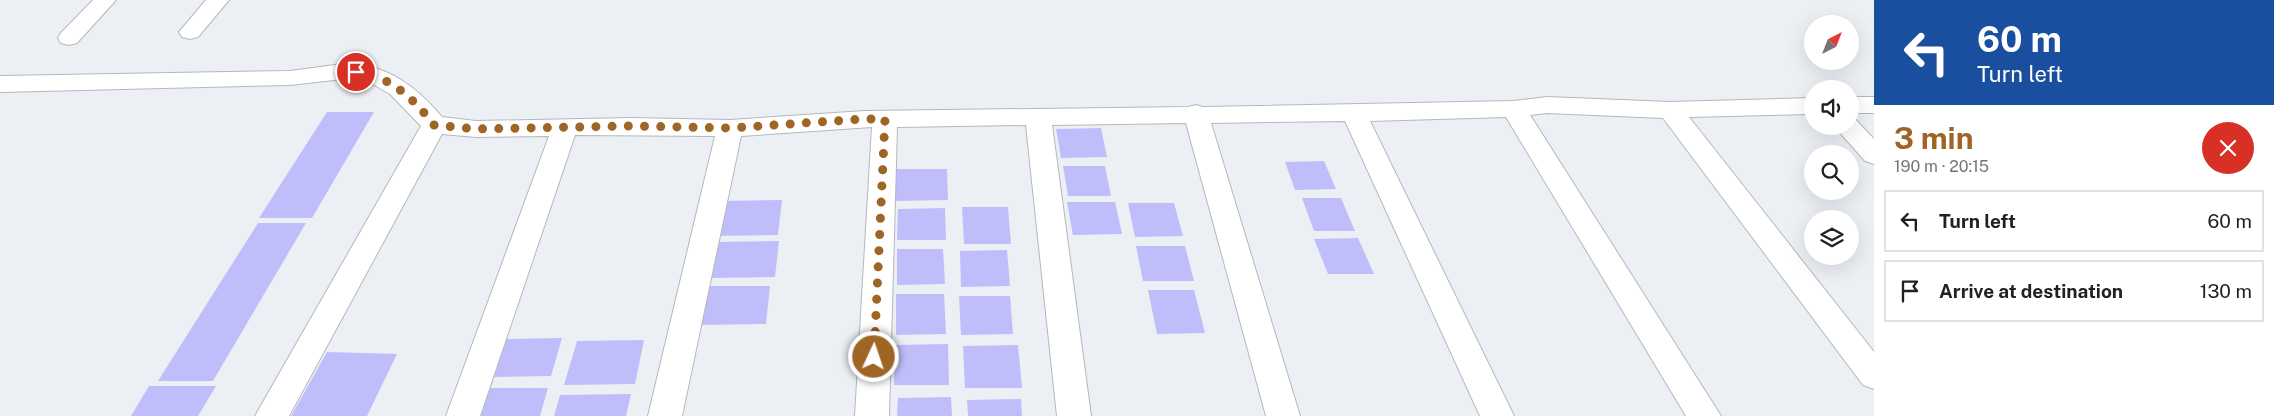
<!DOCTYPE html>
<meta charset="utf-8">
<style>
:root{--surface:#fff;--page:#f2f2f2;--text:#202124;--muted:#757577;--line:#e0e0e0;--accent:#9f6525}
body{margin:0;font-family:"Public Sans",sans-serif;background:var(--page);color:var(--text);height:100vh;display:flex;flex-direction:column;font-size:19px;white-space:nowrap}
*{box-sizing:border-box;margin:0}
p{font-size:16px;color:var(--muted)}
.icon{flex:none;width:28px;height:28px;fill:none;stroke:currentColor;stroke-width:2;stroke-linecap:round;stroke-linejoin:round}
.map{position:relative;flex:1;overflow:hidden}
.panel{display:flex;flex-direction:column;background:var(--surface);width:400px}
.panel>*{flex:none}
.hud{background:#1a4fa0;color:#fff;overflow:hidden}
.needle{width:32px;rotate:42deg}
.fabs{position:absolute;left:1804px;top:15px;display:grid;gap:10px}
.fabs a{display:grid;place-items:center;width:55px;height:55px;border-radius:50%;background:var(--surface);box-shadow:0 5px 20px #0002;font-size:25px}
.pin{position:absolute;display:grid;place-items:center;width:42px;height:42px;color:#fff;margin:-21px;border:2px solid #fff;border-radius:50%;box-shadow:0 1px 5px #0007}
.me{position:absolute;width:55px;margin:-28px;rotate:3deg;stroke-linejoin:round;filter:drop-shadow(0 0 4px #0008)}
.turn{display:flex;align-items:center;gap:18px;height:105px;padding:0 20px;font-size:22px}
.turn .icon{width:65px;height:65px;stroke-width:2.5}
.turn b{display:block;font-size:35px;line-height:42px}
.round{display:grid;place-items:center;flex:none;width:52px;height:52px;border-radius:26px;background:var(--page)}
.head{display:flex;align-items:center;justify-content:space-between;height:85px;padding:0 20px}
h1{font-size:30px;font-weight:700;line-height:38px;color:var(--accent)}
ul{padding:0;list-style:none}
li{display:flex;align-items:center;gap:15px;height:62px;margin:0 10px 8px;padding:0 10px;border:2px solid var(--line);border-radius:0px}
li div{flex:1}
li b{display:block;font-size:19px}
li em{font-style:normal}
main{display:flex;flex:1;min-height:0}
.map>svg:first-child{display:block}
</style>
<main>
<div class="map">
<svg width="1874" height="416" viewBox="0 0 1874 416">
<rect width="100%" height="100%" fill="#ecf0f5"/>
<g fill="#bfbefb">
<path d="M 327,112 L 374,112 L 312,218 L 259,218 Z"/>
<path d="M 1101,128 L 1107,157 L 1061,158 L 1056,129 Z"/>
<path d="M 1324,161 L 1336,189 L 1295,190 L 1285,162 Z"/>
<path d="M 1063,166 L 1105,166 L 1111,196 L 1068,196 Z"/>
<path d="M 895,169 L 947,169 L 948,200 L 895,201 Z"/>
<path d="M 1302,198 L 1341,198 L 1355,231 L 1314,231 Z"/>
<path d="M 782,200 L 778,235 L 714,236 L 720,201 Z"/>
<path d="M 1067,202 L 1115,202 L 1122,234 L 1073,235 Z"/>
<path d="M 1128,203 L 1174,203 L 1183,236 L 1135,237 Z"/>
<path d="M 962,207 L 1008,207 L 1011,244 L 964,244 Z"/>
<path d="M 945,208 L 946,240 L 897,240 L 898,209 Z"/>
<path d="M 258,223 L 306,223 L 213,381 L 158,381 Z"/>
<path d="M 1358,238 L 1374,274 L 1328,274 L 1314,239 Z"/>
<path d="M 779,241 L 775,277 L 710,278 L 717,242 Z"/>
<path d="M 1136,246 L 1185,246 L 1194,281 L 1143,281 Z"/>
<path d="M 897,249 L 943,249 L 945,284 L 897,285 Z"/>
<path d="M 1007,250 L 1010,286 L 961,287 L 960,251 Z"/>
<path d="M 708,286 L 770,286 L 766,324 L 701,325 Z"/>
<path d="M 1148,290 L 1194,290 L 1205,333 L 1157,334 Z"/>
<path d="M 896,294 L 944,294 L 946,334 L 896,335 Z"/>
<path d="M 959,296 L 1010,296 L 1013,334 L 961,335 Z"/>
<path d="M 562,338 L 551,376 L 494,377 L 506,339 Z"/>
<path d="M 644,340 L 635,384 L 564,385 L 577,341 Z"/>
<path d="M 948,344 L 949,385 L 894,385 L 895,345 Z"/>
<path d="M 1018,345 L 1022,388 L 965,388 L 963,346 Z"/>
<path d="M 327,352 L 397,354 L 367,416 L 291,416 Z"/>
<path d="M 149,386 L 216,386 L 198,416 L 131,416 Z"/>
<path d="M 490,388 L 548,388 L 540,416 L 481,416 Z"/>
<path d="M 631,394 L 626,416 L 554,416 L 560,395 Z"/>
<path d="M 951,397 L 952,416 L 897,416 L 898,398 Z"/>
<path d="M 1021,399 L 1022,416 L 968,416 L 967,400 Z"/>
</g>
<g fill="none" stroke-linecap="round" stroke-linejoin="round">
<g stroke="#b4b8bd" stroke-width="2">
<g id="minor">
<path d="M 93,0 L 116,0 L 77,43 L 69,45 L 61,43 L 58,38 L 61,33 Z"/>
<path d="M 206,0 L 229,0 L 198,37 L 190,39 L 182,37 L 179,32 Z"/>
<path d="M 343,64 C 386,63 416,86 442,117 L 476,121 L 631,118 L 730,120 L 865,111 L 1188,107 L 1196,105 L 1203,107 L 1514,101 L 1547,97 L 1670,102 L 1812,98 L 1812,114 L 1689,117 L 1874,352 L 1874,389 L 1863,385 L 1663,118 L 1547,113 L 1530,115 L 1721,416 L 1686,416 L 1506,117 L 1370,121 L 1514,416 L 1480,416 L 1345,121 L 1211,123 L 1300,416 L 1266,416 L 1186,123 L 1052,125 L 1091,416 L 1057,416 L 1026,125 L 897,127 L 889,416 L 855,416 L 872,127 L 741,136 L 682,416 L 648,416 L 715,136 L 575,135 L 480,416 L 446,416 L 549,136 L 476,137 L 442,134 L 289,416 L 255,416 L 421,126 L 390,94 L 364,79 L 343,79 L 290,85 L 0,92 L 0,76 L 290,71 Z"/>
<rect x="1850" y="97" width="24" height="16"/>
<path d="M 1850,119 L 1856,120 L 1874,139 L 1874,164 L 1865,161 L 1834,126 L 1850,126 Z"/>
</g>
</g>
<use href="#minor" fill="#fff" fill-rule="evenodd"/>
</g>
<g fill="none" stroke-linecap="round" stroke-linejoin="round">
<path stroke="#9f6525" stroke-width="9" stroke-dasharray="0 16.2" d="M 356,72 C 389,75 414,99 434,125 L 476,129 L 631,126 L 730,128 L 864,119 L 885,119 L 874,357"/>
</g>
</svg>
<div class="fabs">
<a><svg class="needle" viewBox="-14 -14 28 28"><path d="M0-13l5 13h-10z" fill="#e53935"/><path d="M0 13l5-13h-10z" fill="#757577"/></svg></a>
<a><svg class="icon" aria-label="sound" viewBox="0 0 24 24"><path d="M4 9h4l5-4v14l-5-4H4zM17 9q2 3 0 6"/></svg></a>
<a><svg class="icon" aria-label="search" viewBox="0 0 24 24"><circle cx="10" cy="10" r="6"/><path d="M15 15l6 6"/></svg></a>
<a><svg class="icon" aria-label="layers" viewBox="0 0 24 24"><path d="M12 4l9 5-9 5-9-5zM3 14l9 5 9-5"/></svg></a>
</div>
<div class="pin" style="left:356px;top:72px;background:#d93025"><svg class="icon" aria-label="arrive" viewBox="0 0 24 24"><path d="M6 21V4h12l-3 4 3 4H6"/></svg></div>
<svg class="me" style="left:874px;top:357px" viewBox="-20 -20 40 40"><circle r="17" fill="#9f6525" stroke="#fff" stroke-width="3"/><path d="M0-11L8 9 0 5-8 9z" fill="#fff"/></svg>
</div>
<section class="panel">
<div class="hud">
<div class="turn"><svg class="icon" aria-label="left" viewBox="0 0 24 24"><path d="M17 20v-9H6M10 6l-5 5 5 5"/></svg><div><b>60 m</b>Turn left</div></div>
</div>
<div class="head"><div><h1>3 min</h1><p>190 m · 20:15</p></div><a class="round" style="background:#d93025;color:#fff"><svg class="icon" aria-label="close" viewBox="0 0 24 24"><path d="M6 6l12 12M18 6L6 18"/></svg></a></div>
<ul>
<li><svg class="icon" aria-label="left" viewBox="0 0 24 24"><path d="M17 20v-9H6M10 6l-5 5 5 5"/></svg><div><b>Turn left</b></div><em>60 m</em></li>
<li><svg class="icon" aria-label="arrive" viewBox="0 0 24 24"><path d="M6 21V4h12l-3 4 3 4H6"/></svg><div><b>Arrive at destination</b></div><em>130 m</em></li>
</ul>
</section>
</main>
